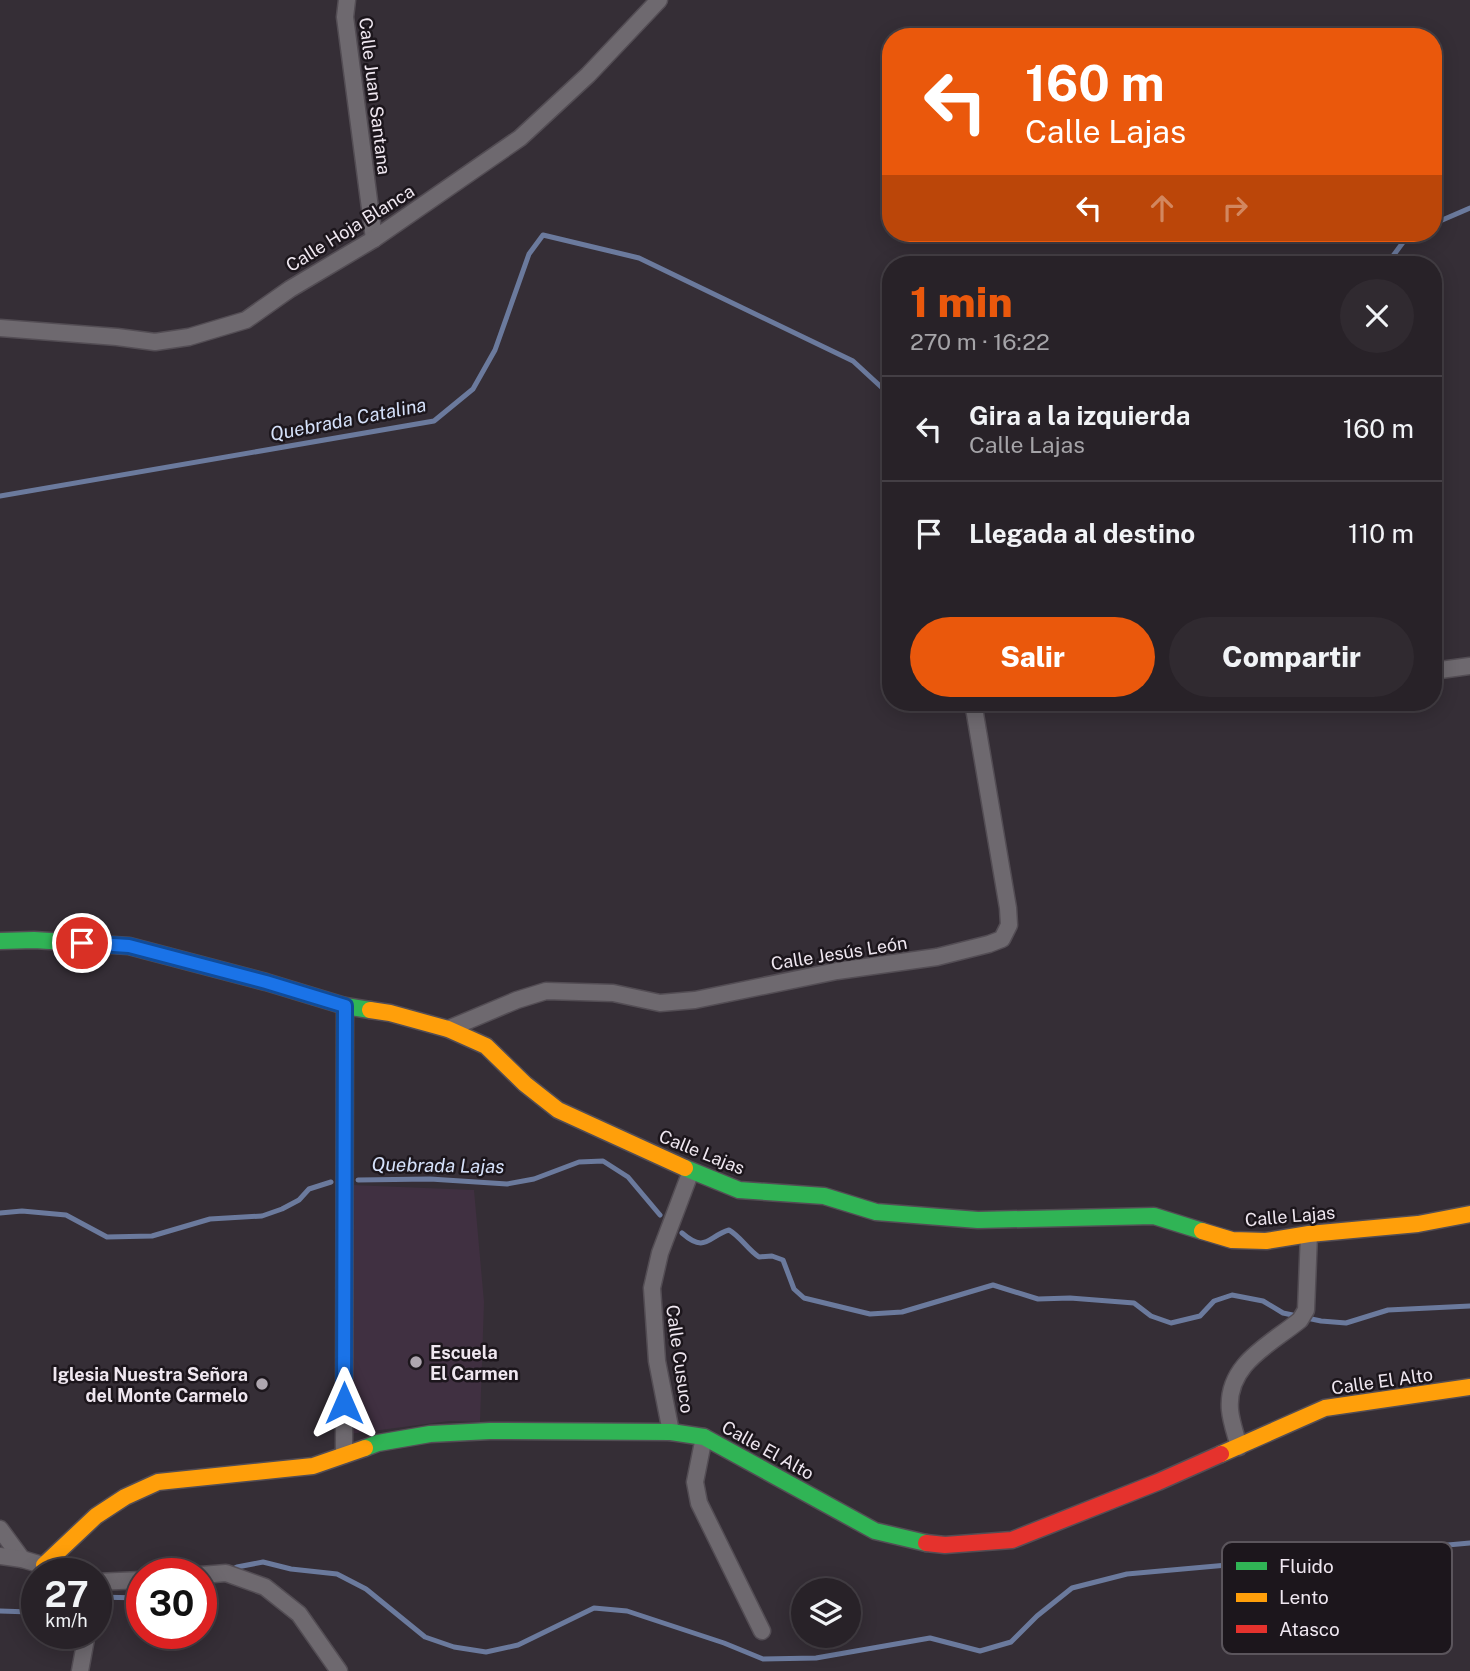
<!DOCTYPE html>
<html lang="es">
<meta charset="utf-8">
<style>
:root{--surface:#282228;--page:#302a30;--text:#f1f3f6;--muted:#a5a4a8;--line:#443f45;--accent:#ea580c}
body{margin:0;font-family:"Public Sans",sans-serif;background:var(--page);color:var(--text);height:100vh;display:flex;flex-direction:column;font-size:26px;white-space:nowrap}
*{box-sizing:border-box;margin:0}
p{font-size:23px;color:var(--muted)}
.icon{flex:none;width:38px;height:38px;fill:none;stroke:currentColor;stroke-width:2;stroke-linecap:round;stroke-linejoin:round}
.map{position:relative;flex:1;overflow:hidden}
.side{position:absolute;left:882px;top:256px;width:560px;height:455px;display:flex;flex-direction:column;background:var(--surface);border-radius:28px;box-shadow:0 4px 18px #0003,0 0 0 2px var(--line)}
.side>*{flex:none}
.top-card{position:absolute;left:882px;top:28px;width:560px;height:214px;border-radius:28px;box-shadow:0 4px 18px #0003,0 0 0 2px var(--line);background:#ea580c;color:#fff;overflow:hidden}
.fabs{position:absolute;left:791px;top:1578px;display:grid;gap:14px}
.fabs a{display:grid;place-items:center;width:70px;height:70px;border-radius:50%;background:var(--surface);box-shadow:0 4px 18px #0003,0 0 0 2px var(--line);font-size:35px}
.speed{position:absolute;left:21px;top:1558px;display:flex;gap:14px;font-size:35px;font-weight:700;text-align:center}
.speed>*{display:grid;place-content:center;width:91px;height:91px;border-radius:50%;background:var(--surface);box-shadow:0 4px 18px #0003,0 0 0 2px var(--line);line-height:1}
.speed small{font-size:18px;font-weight:400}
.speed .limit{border:10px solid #d22;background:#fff;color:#111}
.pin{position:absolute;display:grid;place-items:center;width:60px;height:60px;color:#fff;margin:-30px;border:4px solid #fff;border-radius:50%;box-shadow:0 2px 7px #0007}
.me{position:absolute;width:77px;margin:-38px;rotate:0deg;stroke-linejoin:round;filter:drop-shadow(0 0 5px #0008)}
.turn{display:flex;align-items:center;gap:24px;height:147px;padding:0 28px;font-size:32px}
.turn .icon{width:91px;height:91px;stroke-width:2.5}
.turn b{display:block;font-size:49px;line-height:60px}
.lanes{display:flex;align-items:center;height:66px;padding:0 28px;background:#0003;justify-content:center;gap:35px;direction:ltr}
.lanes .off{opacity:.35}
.round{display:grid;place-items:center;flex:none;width:74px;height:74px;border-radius:37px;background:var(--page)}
.headline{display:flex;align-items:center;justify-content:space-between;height:119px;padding:0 28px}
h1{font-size:42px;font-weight:800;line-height:52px;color:var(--accent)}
.action{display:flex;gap:14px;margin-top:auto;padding:14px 28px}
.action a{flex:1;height:80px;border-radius:42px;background:var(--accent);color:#fff;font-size:28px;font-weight:800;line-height:80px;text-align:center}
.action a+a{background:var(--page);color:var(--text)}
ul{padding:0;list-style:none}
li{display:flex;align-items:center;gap:21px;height:105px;padding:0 28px;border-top:2px solid var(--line)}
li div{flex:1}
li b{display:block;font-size:26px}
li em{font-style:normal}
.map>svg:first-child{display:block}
</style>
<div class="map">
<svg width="1470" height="1671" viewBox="0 0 1470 1671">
<rect width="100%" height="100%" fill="#352e36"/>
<path fill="#403041" d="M 352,1185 L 474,1190 L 484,1302 L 480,1422 L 449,1421 L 349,1434 Z"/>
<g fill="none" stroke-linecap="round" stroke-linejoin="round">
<g stroke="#6b7a9d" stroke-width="5">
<path d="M 1433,224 L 1470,208"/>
<path d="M 1387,264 L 1407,237 L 1415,233"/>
<path d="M 0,496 L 434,421 L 473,389 L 495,350 L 529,254 L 543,235 L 639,258 L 853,361 L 891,396"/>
<path d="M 358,1180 L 430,1179 L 507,1184 L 534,1179 L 579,1162 L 603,1161 L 628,1177 L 660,1215"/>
<path d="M 0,1213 L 22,1211 L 66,1215 L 107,1237 L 152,1236 L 210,1219 L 262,1216 L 282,1209 L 299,1200 L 309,1189 L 331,1182"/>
<path d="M 682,1233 C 706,1254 708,1236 729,1230 C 741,1237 747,1249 759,1257 L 772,1256 L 783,1260 L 794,1289 L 804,1298 L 870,1314 L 902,1312 L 993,1285 L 1038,1299 L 1070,1298 L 1134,1303 L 1151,1316 L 1171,1323 L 1200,1316 L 1214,1301 L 1232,1295 L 1263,1301 L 1283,1313 L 1321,1321 L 1346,1323 L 1388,1310 L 1470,1306"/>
<path d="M 229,1571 L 237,1567 L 263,1562 L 291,1569 L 337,1574 L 366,1589 L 425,1637 L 454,1647 L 486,1652 L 518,1645 L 594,1608 L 627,1611 L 724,1643 L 763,1659 L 816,1658 L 930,1638 L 980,1651 L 1011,1642 L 1037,1616 L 1072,1588 L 1127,1574 L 1470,1543"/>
<path d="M 201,1586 L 215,1579"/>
<path d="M 96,1597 L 142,1598"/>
<path d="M 0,1611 L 30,1612 L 37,1610"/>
</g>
<g stroke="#534d54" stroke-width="19">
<g id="street">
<path d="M 347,0 L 345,17 L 374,239"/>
<path d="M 0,328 L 117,337 L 155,342 L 189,337 L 246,320 L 290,289 L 374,239 L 520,138 L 588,75 L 659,0"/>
<path d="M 1433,671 L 1470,666"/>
<path d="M 448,1029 L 517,1000 L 546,991 L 613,993 L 660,1003 L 695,1000 L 837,971 L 937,957 L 989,944 L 1002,939 L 1009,925 L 1008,908 L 973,702"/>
<path d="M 671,1432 L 657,1361 L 652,1288 L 660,1253 L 691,1171"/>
<path d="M 704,1437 L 695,1482 L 699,1503 L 762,1631"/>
<path d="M 1239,1447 C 1236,1435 1231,1422 1230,1410 C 1226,1364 1271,1344 1300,1320 L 1306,1310 L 1309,1234"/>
<path d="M 344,1455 L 345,1006"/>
<path d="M 0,1529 L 22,1559"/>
<path d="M 0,1556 L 22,1559 L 69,1573"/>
<path d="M 201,1575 L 226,1573 L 265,1587 L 299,1614 L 339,1671"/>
<path d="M 96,1582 L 142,1580"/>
<path d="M 80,1671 L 87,1633"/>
</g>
</g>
<g stroke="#534d54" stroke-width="19">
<g id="fast">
<path d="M 0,941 L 34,940 L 129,946 L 266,982 L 345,1006 L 370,1010"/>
<path d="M 685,1168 L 739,1190 L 824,1196 L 876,1212 L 978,1220 L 1154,1216 L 1202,1231"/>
<path d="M 365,1448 L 378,1443 L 430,1434 L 490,1431 L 671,1432 L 704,1437 L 875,1531 L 926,1543"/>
</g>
</g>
<g stroke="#534d54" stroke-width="19">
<g id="slow">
<path d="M 370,1010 L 390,1013 L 448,1029 L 486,1046 L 525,1084 L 558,1110 L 685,1168"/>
<path d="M 1202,1231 L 1232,1240 L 1266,1241 L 1309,1234 L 1418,1224 L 1470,1214"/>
<path d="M 1221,1454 L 1325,1408 L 1470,1387"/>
<path d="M 44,1565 L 96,1516 L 125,1497 L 158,1482 L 313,1466 L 365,1448"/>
</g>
</g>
<g stroke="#534d54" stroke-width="19">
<path id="jam" d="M 926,1543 L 945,1545 L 1012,1540 L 1158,1482 L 1221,1454"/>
</g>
<use href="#street" stroke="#6e696f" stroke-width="16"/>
<use href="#fast" stroke="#30b455" stroke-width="16"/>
<use href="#slow" stroke="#ff9f0a" stroke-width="16"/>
<use href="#jam" stroke="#e5322d" stroke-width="16"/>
</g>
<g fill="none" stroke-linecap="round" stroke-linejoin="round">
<g stroke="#114b97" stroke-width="18">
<path id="route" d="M 82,943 L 129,946 L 266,982 L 345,1006 L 344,1403"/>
</g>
<use href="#route" stroke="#1a73e8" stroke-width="12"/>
</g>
<g fill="#aea6af" stroke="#1c161c" stroke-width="2.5">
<circle cx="416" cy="1362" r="7"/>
<circle cx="262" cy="1384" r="7"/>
</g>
<g text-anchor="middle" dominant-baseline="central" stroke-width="5" stroke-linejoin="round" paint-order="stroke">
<g font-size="18" fill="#efe7f0" stroke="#1c161c">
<text transform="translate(375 96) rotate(83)">Calle Juan Santana</text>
<text transform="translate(350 228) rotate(-32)">Calle Hoja Blanca</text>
<text transform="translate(839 953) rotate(-9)">Calle Jesús León</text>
<text transform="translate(702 1152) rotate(22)">Calle Lajas</text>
<text transform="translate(1290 1216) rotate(-5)">Calle Lajas</text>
<text transform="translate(680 1359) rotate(82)">Calle Cusuco</text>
<text transform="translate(1382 1381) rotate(-8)">Calle El Alto</text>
<text transform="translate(768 1450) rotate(29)">Calle El Alto</text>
</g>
<g font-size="18" font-weight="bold" fill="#efe7f0" stroke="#1c161c" text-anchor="start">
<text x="430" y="1352">Escuela<tspan x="430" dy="21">El Carmen</tspan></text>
<text x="248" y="1374" text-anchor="end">Iglesia Nuestra Señora<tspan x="248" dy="21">del Monte Carmelo</tspan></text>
</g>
<g font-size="19" font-style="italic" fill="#d5e1fa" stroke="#1c161c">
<text transform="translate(348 419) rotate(-11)">Quebrada Catalina</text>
<text transform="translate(438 1165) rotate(1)">Quebrada Lajas</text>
</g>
</g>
<rect x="1222" y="1542" width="230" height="112" rx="10" fill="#1c161c" stroke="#5b555c" stroke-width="2"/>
<rect x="1236" y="1562" width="31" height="8" fill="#30b455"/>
<rect x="1236" y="1593" width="31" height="9" fill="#ff9f0a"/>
<rect x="1236" y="1625" width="31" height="8" fill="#e5322d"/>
<g font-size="19" fill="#efe7f0">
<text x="1279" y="1573">Fluido</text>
<text x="1279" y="1604">Lento</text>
<text x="1279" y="1636">Atasco</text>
</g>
</svg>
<div class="fabs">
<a><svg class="icon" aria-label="layers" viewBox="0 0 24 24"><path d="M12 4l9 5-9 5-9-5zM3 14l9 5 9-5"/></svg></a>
</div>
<div class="speed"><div>27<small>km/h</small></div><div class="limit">30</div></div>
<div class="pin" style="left:82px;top:943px;background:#d93025"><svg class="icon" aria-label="arrive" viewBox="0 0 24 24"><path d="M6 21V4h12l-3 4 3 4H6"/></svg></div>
<svg class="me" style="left:344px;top:1403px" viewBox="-20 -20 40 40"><path d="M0-17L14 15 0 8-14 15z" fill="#1a73e8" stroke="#fff" stroke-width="4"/></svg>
<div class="top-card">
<div class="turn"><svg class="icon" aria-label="left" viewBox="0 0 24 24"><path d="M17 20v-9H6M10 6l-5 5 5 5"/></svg><div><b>160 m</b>Calle Lajas</div></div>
<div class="lanes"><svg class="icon" aria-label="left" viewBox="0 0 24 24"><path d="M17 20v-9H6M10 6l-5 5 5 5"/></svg><svg class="icon off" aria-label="ahead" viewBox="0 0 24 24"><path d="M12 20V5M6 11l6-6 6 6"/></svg><svg class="icon off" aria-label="right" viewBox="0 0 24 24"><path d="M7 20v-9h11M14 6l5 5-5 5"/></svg></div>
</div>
<section class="side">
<div class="headline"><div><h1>1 min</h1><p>270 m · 16:22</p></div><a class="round"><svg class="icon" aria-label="close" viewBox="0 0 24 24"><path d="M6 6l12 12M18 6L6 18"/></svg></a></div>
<ul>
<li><svg class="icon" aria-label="left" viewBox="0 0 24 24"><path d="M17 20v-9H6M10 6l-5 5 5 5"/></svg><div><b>Gira a la izquierda</b><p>Calle Lajas</p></div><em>160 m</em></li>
<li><svg class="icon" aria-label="arrive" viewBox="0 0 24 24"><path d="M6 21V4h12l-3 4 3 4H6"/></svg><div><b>Llegada al destino</b></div><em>110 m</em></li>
</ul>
<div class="action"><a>Salir</a><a>Compartir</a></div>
</section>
</div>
